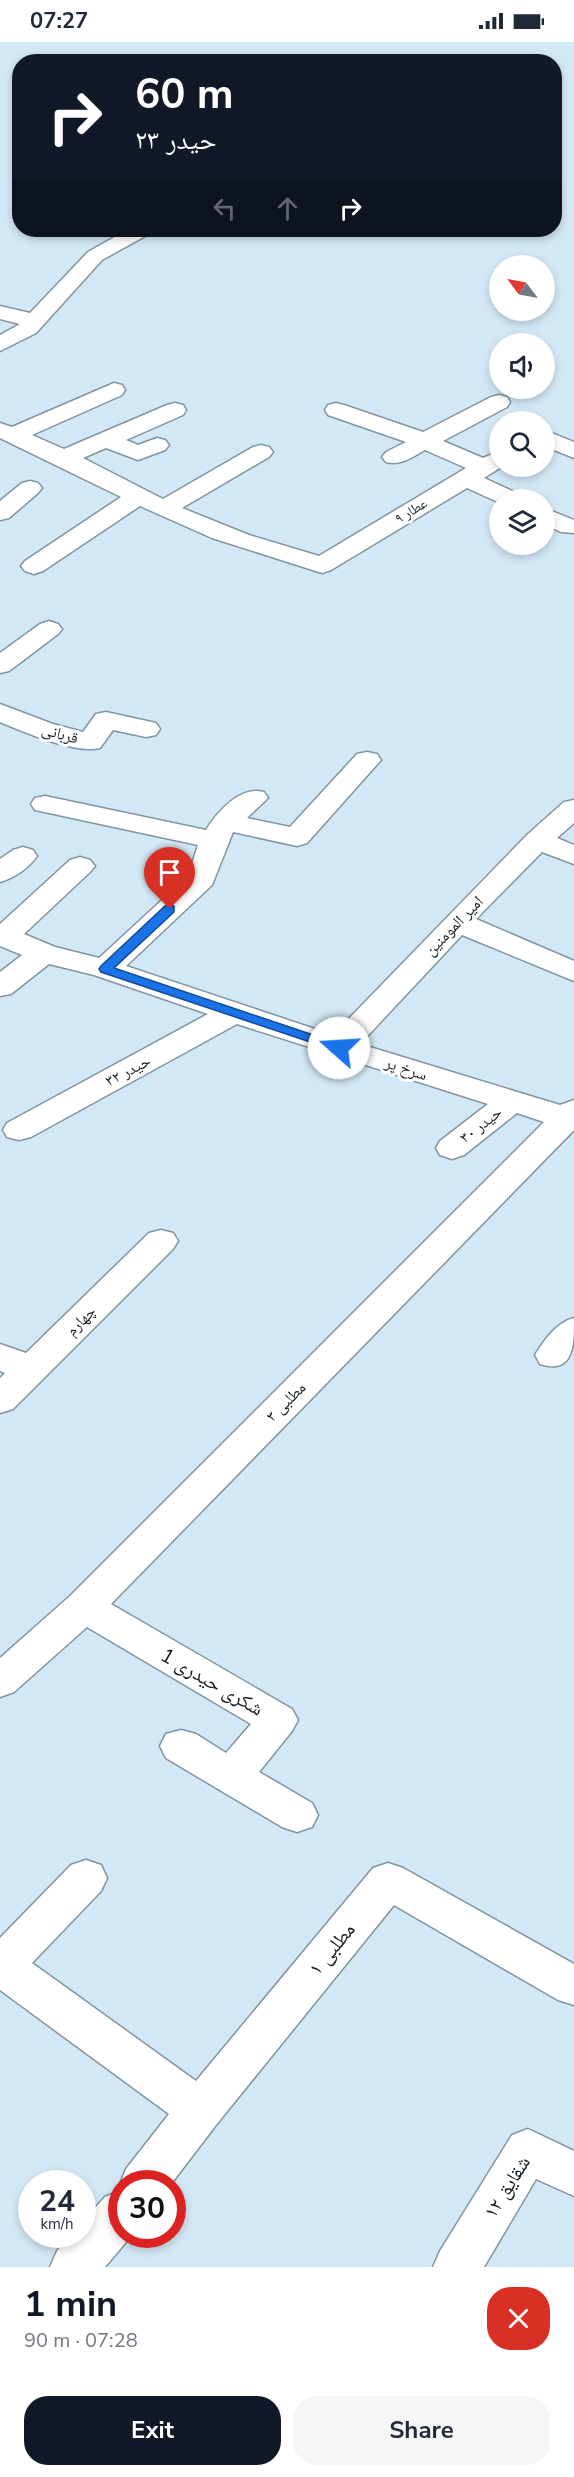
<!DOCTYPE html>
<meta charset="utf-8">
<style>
:root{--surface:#fff;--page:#f6f6f7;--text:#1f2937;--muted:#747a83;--accent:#111827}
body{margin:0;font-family:"Nunito Sans","Noto Naskh Arabic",sans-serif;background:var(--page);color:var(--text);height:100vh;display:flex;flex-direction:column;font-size:22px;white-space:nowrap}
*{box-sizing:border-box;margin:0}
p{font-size:20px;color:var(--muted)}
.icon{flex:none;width:33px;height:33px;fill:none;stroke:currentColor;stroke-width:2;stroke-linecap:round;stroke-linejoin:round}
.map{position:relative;height:2225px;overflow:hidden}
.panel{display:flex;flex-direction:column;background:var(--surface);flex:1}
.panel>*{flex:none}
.top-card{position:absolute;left:12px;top:12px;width:550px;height:183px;border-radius:24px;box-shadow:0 3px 9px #0003;background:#111827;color:#fff;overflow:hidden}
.needle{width:39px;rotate:302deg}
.controls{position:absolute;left:489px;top:213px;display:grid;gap:12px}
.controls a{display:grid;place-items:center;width:66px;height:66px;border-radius:50%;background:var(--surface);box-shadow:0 3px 9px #0003;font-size:30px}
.speed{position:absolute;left:18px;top:2128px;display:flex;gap:12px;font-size:30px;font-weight:700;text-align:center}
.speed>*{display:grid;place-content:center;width:78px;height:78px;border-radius:50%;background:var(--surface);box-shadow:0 3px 9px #0003;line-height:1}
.speed small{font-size:15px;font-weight:400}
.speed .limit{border:9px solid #d22;background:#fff;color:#111}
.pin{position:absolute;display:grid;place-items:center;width:51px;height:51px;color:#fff;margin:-62px -26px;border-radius:50% 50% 50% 0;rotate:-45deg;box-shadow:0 0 6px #0007}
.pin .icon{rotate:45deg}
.me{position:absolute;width:66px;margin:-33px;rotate:289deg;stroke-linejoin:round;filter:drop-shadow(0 0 4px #0008)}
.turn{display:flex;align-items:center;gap:21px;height:126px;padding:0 24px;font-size:27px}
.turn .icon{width:78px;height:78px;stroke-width:2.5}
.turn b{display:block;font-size:42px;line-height:51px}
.lanes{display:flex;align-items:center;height:57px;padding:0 24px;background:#0003;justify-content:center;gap:30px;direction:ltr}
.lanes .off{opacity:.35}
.round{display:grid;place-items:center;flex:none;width:63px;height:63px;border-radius:24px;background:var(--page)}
.summary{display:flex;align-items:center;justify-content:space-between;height:102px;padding:0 24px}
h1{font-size:36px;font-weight:700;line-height:45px;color:var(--accent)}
.button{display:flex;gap:12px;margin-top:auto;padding:12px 24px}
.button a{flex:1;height:69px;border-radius:24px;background:var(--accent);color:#fff;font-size:24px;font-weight:700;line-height:69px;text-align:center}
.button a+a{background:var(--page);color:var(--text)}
.status{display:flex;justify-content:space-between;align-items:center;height:42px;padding:0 30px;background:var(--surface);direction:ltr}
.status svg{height:16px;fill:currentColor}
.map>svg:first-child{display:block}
</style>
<div class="status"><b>07:27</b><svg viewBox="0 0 49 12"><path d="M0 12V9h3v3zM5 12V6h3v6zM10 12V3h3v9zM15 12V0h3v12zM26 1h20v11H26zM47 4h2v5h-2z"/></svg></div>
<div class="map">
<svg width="574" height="2225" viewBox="0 0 574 2225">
<rect width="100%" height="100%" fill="#d3e8f6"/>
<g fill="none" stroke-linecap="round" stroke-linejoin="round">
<g stroke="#8194a1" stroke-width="3">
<g id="street">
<path d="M 127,188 L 152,188 L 149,192 L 102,218 L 36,291 L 0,309 L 0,293 L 20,282 L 0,277 L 0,264 L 30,271 L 88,210 Z"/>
<path d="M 114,341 L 122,343 L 125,348 L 122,353 L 32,393 L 64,407 L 167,363 L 175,361 L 183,363 L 186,368 L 183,373 L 126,398 L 138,403 L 157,396 L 165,398 L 169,403 L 165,408 L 138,418 L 106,406 L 83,416 L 163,457 L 253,405 L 261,403 L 269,405 L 273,410 L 269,415 L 182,466 L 249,493 L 319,514 L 466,426 L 425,408 C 412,415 401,424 386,420 L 382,415 L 386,410 L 406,400 L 328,373 L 325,368 L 328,363 L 336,361 L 344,363 L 423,390 L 491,355 L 499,353 L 507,355 L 510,360 L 507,365 L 443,399 L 483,416 L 500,409 L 500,424 L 503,424 L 484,436 L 521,453 L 524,458 L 500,458 L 500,461 L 467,446 L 331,528 L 322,531 L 212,496 L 140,464 L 43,529 L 34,532 L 25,529 L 21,524 L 25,519 L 121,455 L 0,396 L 0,381 L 12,385 Z"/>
<path d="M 544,388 L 574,400 L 574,416 L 544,404 Z"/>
<path d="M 30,439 L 38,441 L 42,446 L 38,451 L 9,476 L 0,478 L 0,459 L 22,441 Z"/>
<path d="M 544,466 L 574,478 L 574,491 L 561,490 L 544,482 Z"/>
<path d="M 49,579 L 58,582 L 62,587 L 58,592 L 9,629 L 0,631 L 0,611 L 40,582 Z"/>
<path d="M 0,662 L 53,682 L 83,690 L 96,672 L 106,670 L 156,681 L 160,687 L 156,693 L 146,695 L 113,688 L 100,706 C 75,712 24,690 0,680 Z"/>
<path d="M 367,710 L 377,712 L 381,718 L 307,801 L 297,804 L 233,790 L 212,843 L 126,924 L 333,993 L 528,792 L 564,760 L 574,758 L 574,781 L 557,796 L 574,803 L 574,822 L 542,810 L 476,877 L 574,919 L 574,939 L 462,893 L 360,1002 L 560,1063 L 574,1058 L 574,1088 L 111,1562 L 292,1667 L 298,1678 L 292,1689 L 259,1730 L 312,1761 L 318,1773 L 312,1785 L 297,1790 L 282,1785 L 166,1716 L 160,1704 L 166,1692 L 181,1688 L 196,1692 L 226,1711 L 251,1682 L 87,1585 L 14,1650 L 0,1655 L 0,1616 L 70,1554 L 544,1080 L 517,1071 L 464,1113 L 452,1117 L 440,1113 L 436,1106 L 440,1099 L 488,1062 L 237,982 L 31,1095 L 19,1098 L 7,1095 L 3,1088 L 7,1081 L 208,972 L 94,933 L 49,922 L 11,952 L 0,954 L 0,930 L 22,913 L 0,904 L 0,882 L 70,818 L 80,815 L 90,818 L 95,824 L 90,830 L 24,892 L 55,905 L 99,916 L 188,834 L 198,803 L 35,768 L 31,762 L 35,756 L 45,754 L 206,788 C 218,769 240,744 264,750 L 268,756 L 247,776 L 290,785 L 357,712 Z"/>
<path d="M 23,805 L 33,808 L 37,814 C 29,826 14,836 0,840 L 0,817 L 13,808 Z"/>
<path d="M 161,1188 L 173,1191 L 178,1199 L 173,1207 L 13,1367 L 0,1371 L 0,1336 L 5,1331 L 0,1329 L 0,1302 L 26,1311 L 149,1191 Z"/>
<path d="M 574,1276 C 574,1303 574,1333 540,1322 L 535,1313 C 545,1297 556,1281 574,1276 Z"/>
<path d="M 86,1818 L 101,1823 L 107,1836 L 101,1849 L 32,1921 L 196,2039 L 373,1826 L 388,1821 L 403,1826 L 574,1922 L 574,1963 L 558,1958 L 394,1863 L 216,2083 L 171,2142 L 122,2142 L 122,2146 L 120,2142 L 126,2127 L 169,2072 L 0,1948 L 0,1896 L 71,1823 Z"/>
<path d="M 528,2087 L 574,2109 L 574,2154 L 536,2137 L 484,2225 L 433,2225 L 440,2209 L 512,2093 Z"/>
<path d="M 122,2148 L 122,2193 L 132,2193 L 105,2225 L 50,2225 L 57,2209 L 71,2193 L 82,2193 L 82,2180 L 105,2155 Z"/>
</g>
</g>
<use href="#street" fill="#fff" fill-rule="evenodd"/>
</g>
<path fill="#1a73e8" stroke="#114b97" stroke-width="1.5" d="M 170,863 L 174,864 L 174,870 L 114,926 L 343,1003 L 345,1006 L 343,1008 L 334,1008 L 101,930 L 99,927 L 101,924 L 165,864 Z"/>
<g text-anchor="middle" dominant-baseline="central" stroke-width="6" stroke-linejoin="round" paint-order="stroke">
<g font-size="14" fill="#151d22" stroke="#fff">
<text transform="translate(411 469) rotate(-31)">عطار ۹</text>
</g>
<g font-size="16" fill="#151d22" stroke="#fff">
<text transform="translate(60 692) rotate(16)">قربانی</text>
<text transform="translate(454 884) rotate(-46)">امیر المومنین</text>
<text transform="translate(406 1027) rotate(18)">سرخ پر</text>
<text transform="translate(128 1029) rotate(-28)">حیدر ۳۲</text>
<text transform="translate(481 1083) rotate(-38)">حیدر ۳۰</text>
<text transform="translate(81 1279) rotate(-45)">چهارم</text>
<text transform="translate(286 1360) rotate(-45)">مطلبی ۳</text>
</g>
<g font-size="20" fill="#151d22" stroke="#fff">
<text transform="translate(212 1640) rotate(30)">شکری حیدری 1</text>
<text transform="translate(332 1907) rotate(-51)">مطلبی ۱</text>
<text transform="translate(507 2145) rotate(-58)">شقایق ۱۲</text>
</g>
</g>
</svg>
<div class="controls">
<a><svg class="needle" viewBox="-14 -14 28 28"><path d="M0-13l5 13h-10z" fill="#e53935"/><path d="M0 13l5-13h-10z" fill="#747a83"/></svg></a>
<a><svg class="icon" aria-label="sound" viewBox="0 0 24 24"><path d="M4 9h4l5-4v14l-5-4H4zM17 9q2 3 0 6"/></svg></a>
<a><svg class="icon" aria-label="search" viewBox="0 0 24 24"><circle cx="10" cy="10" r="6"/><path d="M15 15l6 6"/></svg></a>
<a><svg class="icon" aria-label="layers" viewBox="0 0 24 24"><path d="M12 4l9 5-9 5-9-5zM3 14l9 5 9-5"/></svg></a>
</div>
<div class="speed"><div>24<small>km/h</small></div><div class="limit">30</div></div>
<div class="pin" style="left:170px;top:867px;background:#d93025"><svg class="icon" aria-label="arrive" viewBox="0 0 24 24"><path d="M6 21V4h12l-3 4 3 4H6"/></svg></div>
<svg class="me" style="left:339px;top:1006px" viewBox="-20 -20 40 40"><circle r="19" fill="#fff"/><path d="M0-13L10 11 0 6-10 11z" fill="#1a73e8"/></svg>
<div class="top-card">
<div class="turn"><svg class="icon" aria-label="right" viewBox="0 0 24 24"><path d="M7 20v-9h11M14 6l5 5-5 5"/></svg><div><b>60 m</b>حیدر ۲۳</div></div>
<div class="lanes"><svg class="icon off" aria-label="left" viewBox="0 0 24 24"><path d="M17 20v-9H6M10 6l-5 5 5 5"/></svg><svg class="icon off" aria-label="ahead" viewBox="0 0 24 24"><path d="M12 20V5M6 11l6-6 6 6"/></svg><svg class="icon" aria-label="right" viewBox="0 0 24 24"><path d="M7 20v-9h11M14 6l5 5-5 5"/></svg></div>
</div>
</div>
<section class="panel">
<div class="summary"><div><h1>1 min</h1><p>90 m · 07:28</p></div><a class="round" style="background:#d93025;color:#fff"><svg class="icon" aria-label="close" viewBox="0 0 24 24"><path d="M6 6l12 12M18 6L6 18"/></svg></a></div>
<div class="button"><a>Exit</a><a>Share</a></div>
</section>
